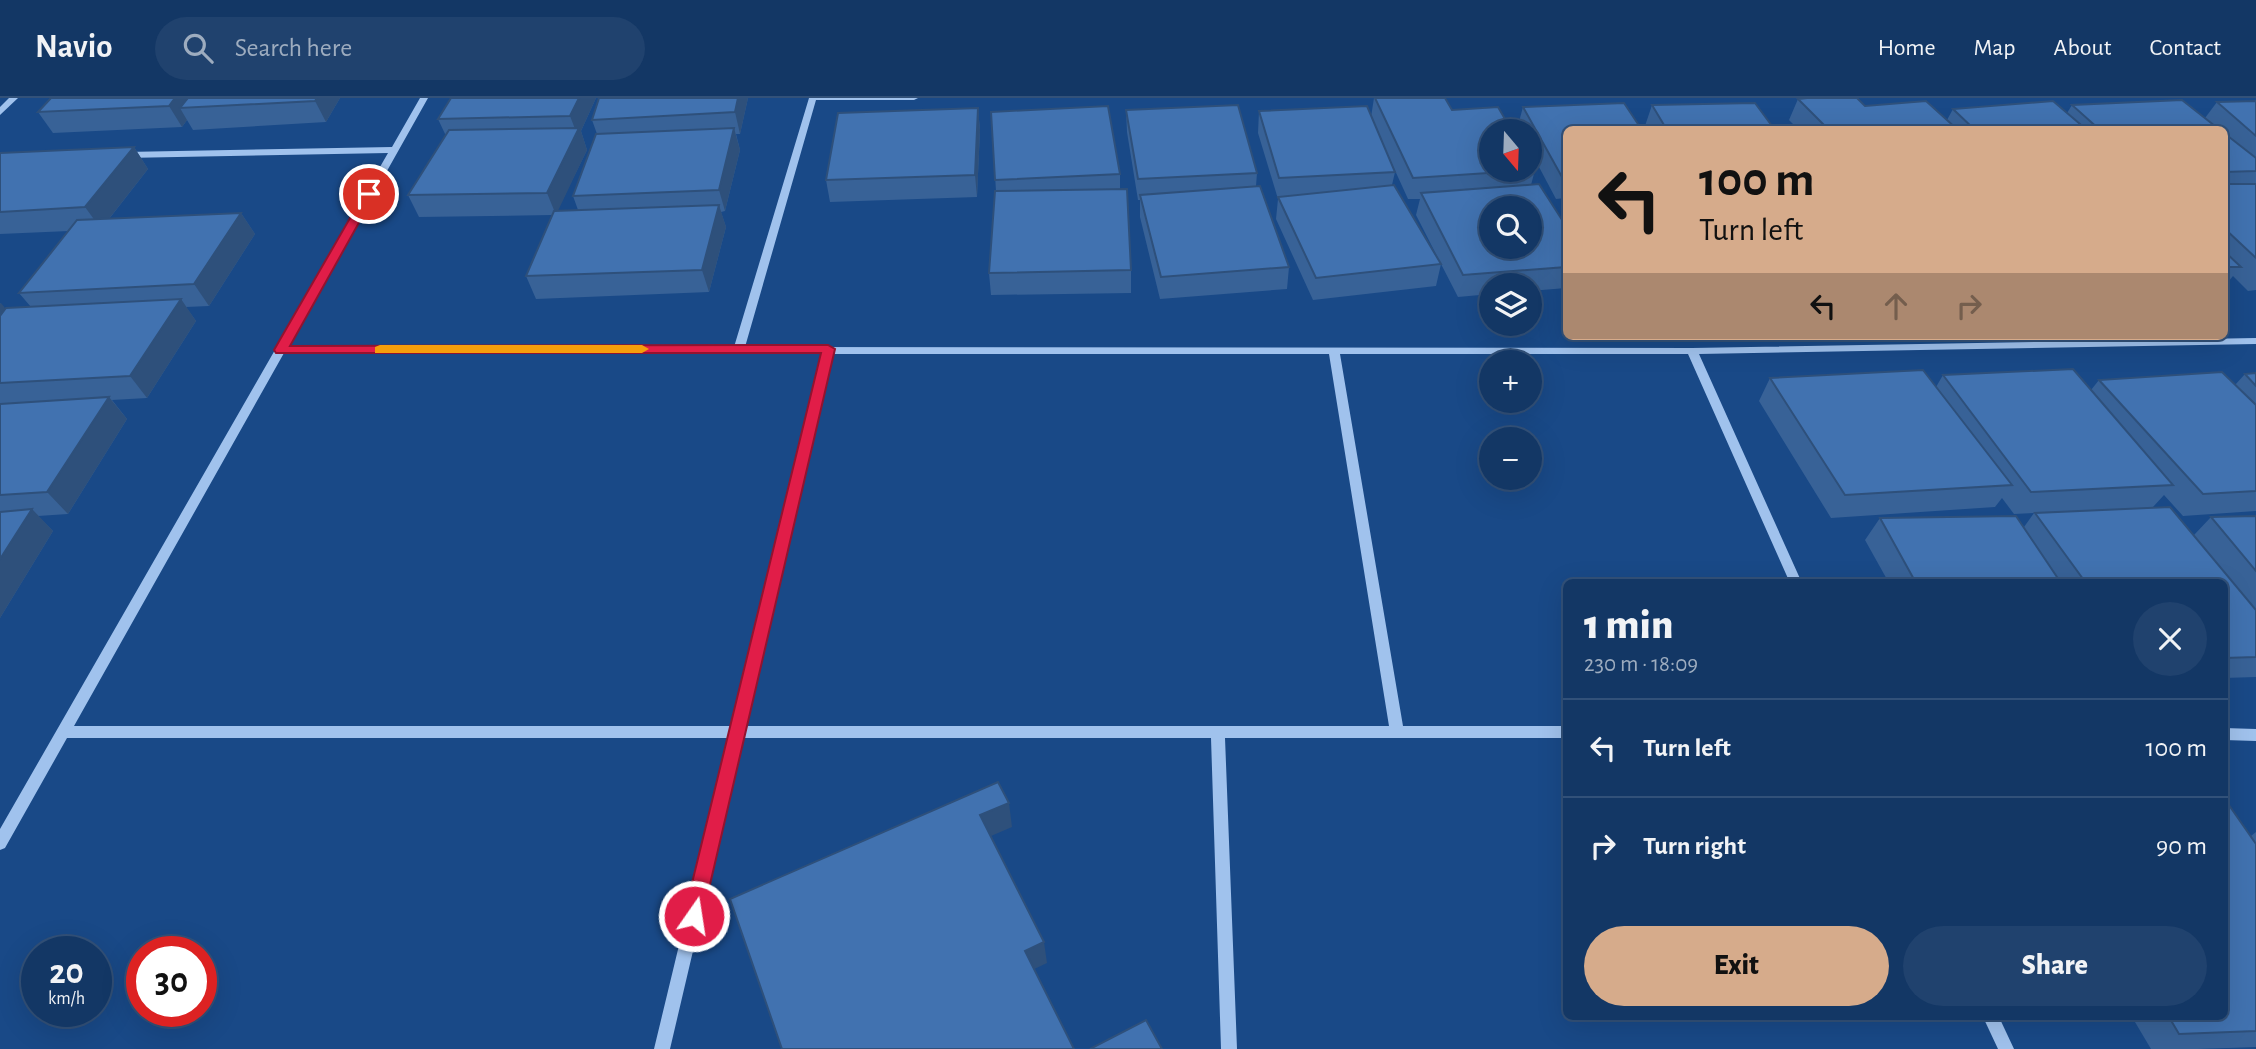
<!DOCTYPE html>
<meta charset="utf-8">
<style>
:root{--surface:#133765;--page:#20426e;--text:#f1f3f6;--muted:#9dacbf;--line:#325179;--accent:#d6ab8b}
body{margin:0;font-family:"Alegreya Sans",sans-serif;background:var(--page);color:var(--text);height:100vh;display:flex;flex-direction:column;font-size:26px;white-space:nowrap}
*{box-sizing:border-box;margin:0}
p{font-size:23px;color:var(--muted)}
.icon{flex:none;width:38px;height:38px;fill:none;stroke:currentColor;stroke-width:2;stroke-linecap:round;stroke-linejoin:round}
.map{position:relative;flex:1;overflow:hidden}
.panel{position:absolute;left:1563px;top:481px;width:665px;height:441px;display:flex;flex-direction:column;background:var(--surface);border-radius:10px;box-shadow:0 7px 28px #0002,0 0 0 2px var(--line)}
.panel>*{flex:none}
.top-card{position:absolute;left:1563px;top:28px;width:665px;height:214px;border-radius:10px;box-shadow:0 7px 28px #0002,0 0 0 2px var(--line);background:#d6ab8b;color:#111;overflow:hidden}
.needle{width:46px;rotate:161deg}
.tools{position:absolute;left:1479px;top:21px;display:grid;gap:14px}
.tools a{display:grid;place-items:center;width:63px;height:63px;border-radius:50%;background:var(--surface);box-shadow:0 7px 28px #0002,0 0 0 2px var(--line);font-size:35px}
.speed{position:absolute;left:21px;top:838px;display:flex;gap:14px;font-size:35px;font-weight:700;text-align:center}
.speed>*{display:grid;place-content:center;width:91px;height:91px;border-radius:50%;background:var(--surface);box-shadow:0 7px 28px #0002,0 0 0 2px var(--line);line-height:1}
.speed small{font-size:18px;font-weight:400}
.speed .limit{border:10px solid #d22;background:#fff;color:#111}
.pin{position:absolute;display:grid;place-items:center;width:60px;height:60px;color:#fff;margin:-30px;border:4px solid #fff;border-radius:50%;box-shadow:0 2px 7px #0007}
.me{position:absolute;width:77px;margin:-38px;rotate:13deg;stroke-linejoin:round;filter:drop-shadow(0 0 5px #0008)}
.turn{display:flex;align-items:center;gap:24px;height:147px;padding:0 21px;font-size:32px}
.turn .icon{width:91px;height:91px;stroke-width:2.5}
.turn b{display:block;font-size:49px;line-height:60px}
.lanes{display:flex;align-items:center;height:66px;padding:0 21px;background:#0003;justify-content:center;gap:35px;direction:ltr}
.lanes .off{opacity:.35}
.round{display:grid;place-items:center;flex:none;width:74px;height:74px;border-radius:37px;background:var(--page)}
.head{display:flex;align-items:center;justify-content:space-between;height:119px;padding:0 21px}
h1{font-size:42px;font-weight:800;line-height:52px}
.cta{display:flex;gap:14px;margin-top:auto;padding:14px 21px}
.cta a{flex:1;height:80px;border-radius:42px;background:var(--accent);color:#111;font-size:28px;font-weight:800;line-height:80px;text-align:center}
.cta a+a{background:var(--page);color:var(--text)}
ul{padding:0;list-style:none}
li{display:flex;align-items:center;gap:21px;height:98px;padding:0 21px;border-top:2px solid var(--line)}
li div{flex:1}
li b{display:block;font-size:26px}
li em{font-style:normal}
header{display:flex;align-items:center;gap:42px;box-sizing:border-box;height:98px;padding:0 35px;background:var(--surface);border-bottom:2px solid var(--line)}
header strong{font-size:33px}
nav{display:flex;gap:38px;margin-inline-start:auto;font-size:24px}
.search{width:490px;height:63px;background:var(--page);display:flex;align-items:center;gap:18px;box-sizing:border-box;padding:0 24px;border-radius:38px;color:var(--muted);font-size:26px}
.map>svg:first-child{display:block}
</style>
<header>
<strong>Navio</strong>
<div class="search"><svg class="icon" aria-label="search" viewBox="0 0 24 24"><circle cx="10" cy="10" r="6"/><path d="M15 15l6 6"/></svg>Search here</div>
<nav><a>Home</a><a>Map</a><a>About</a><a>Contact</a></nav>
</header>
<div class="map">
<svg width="2256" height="951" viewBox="0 0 2256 951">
<rect width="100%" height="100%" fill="#194987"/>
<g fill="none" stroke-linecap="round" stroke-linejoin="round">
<g fill="#a0c2ed" fill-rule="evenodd">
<path d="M 9,0 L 18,0 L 0,17 L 0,9 Z"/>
<path d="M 420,0 L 428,0 L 288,249 L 734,249 L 809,0 L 918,0 L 914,2 L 816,2 L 745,249 L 1692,250 L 2256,240 L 2256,246 L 1699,256 L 1802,485 L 1790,485 L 1688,256 L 1340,256 L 1403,628 L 1566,628 L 1566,640 L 1225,640 L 1237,951 L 1221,951 L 1211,640 L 743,640 L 670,951 L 654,951 L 729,640 L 67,640 L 5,750 L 0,752 L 0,731 L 388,55 L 125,60 L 121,57 L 125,54 L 392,49 ZM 284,255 L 822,256 L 732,628 L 74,628 ZM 832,256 L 1329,256 L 1389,628 L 745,628 Z"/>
<path d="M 2224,630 L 2256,631 L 2256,643 L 2224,642 Z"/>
<path d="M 1983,919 L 1999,919 L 2014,951 L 1998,951 Z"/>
</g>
</g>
<g fill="#386297" fill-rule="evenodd">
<path d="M 340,0 L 326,24 L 193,32 L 187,22 L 182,29 L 53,35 L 38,14 Z"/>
<path d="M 451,0 L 596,0 L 581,33 L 587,52 L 557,113 L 578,112 L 573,98 L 597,36 L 592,22 L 748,0 L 740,36 L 736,36 L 740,52 L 725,113 L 721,114 L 726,129 L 709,194 L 536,201 L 526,178 L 552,117 L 419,119 L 408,97 L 446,38 L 438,21 Z"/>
<path d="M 1374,0 L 1452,12 L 1535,72 L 1531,87 L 1566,128 L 1566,190 L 1530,193 L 1530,187 L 1491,187 L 1491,196 L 1458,199 L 1441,166 L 1436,188 L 1313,202 L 1276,121 L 1278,101 L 1258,35 L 1259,13 L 1371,19 ZM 1382,44 L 1408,101 L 1420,101 L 1416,117 L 1438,160 L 1392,87 L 1395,74 Z"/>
<path d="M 1798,1 L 1865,8 L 1947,22 L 1953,11 L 2067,15 L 2072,7 L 2205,20 L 2217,4 L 2256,3 L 2256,192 L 2248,193 L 2233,178 L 2224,189 L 2224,32 L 1799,32 L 1789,22 Z"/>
<path d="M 1652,7 L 1775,32 L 1647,32 L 1645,28 Z"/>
<path d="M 1523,9 L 1566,32 L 1566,100 L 1556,101 L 1530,52 L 1530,33 L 1519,33 L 1517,31 Z"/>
<path d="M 978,10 L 980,32 L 977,99 L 830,104 L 826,82 Z"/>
<path d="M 1126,12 L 1257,75 L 1256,88 L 1289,169 L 1287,191 L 1160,201 L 1140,119 L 1140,102 L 1138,102 L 1127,34 Z"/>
<path d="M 991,14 L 1120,76 L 1120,91 L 1131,172 L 1131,195 L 991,197 L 989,175 L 996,93 Z"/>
<path d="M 134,49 L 148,71 L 109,121 L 241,115 L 255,136 L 209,208 L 186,209 L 196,223 L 147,300 L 112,302 L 127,321 L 68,416 L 38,418 L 53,433 L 0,520 L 0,205 L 5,211 L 31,209 L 19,195 L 69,133 L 0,136 L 0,55 Z"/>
<path d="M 2256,275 L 2256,413 L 2183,418 L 2164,397 L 2153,409 L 2194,437 L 2211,419 L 2256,418 L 2256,579 L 2224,580 L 2224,485 L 1889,485 L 1865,442 L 1880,420 L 2024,429 L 2034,415 L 2014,416 L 2002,400 L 1995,409 L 1831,420 L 1759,303 L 1770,280 L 1936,289 L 1943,277 L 2091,292 L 2099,282 L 2235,287 L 2245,276 Z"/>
<path d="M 2256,734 L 2256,949 L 2198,951 L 2151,951 L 2132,919 L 2224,919 L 2251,738 Z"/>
</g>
<g fill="#2e507b">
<path d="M 175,0 L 204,0 L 180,10 L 187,22 L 182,29 L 169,8 Z"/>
<path d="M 317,0 L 340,0 L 326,24 L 315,3 Z"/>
<path d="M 579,0 L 596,0 L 581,33 L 587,52 L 556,117 L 547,95 L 577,36 L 570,18 Z"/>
<path d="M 738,0 L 748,0 L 740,36 L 735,14 Z"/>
<path d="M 978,10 L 980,32 L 977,99 L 975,77 Z"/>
<path d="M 734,30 L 740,52 L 725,113 L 719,92 Z"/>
<path d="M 134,49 L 148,71 L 101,131 L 85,109 Z"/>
<path d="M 719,107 L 726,129 L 709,194 L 702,172 Z"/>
<path d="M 241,115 L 255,136 L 209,208 L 194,186 Z"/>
<path d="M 181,201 L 196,223 L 147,300 L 130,278 Z"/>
<path d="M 1,205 L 19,227 L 0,252 L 0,206 Z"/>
<path d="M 109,299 L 127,321 L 68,416 L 47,394 Z"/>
<path d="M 32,411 L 53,433 L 0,520 L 0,461 Z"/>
<path d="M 1009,705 L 1012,729 L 984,741 L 980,717 Z"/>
<path d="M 1044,844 L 1047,865 L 1028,874 L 1025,853 Z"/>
</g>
<g fill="#4172b0" stroke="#2e507b" stroke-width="2" fill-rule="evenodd">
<path d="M 51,0 L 175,0 L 169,8 L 38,14 Z"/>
<path d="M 188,0 L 317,0 L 315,3 L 180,10 Z"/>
<path d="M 451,0 L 579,0 L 570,18 L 438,21 Z"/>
<path d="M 599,0 L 738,0 L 735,14 L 592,22 Z"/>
<path d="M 1375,0 L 1445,0 L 1452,12 L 1498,9 L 1512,33 L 1491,33 L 1491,72 L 1530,72 L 1530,62 L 1535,72 L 1413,80 Z"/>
<path d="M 1807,0 L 1857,0 L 1865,8 L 1926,3 L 1958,32 L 1829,32 L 1798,1 Z"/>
<path d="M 2182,2 L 2220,32 L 2100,32 L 2072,7 Z"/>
<path d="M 2053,3 L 2087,32 L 1975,32 L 1953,11 Z"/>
<path d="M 2256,3 L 2256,38 L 2217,4 Z"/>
<path d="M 1624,5 L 1642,32 L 1566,32 L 1566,79 L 1562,79 L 1523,9 Z"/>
<path d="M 1755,5 L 1775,32 L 1667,32 L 1652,7 Z"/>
<path d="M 1238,7 L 1257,75 L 1138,81 L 1126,12 Z"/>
<path d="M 1108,8 L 1120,76 L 995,82 L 991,14 Z"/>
<path d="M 1367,8 L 1395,74 L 1279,80 L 1259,13 Z"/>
<path d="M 978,10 L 975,77 L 826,82 L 838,15 Z"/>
<path d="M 579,30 L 547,95 L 408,97 L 449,32 Z"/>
<path d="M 734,30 L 719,92 L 573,98 L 596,36 Z"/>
<path d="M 2224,35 L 2256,60 L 2256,73 L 2224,74 Z"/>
<path d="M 134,49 L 85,109 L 0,114 L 0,55 Z"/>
<path d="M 1539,86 L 1566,128 L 1566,169 L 1463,177 L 1421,95 ZM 1491,110 L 1530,110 L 1530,149 L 1491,149 Z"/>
<path d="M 2224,86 L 2256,86 L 2256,160 L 2224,130 Z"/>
<path d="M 1394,87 L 1441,166 L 1316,180 L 1278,99 Z"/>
<path d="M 1260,88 L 1289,169 L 1161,179 L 1140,97 Z"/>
<path d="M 1127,91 L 1131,172 L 989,175 L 995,93 Z"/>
<path d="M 719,107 L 702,172 L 526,178 L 554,113 Z"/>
<path d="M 241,115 L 194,186 L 19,195 L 77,122 Z"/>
<path d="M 2224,153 L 2241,169 L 2224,169 Z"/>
<path d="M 181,201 L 130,278 L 0,285 L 0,218 L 6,210 Z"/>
<path d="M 2073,271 L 2173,387 L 2031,394 L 1943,277 Z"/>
<path d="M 1923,272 L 2012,387 L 1845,397 L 1770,280 Z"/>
<path d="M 2222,274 L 2256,307 L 2256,393 L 2203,396 L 2099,282 Z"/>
<path d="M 2256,275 L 2256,288 L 2245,276 Z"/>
<path d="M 109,299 L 47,394 L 0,397 L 0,306 Z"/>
<path d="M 2170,409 L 2256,512 L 2256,559 L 2224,560 L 2224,485 L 2086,485 L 2035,415 Z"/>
<path d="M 32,411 L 0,461 L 0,414 Z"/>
<path d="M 2016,418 L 2061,485 L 1916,485 L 1880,420 Z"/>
<path d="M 2256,418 L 2256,473 L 2211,419 Z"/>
<path d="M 998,684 L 1009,705 L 980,717 L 1044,844 L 1025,853 L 1074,951 L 782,951 L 730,801 Z"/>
<path d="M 2224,700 L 2256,746 L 2256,933 L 2179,936 L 2169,919 L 2224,919 Z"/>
<path d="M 1146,922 L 1162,951 L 1090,951 Z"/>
</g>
<path fill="#e11d48" stroke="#92132f" stroke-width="2" d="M 365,94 L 375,96 L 290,248 L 828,247 L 835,251 L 701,825 L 694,827 L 687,825 L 684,818 L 821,255 L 276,255 L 274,252 Z"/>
<path fill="#f59e0b" d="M 380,247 L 642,247 L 649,251 L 642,255 L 375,255 L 375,249 Z"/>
</svg>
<div class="tools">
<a><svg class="needle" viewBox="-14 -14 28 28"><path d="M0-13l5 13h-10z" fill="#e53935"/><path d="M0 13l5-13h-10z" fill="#9dacbf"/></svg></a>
<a><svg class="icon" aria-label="search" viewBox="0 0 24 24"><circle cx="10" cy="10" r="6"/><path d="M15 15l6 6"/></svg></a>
<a><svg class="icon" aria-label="layers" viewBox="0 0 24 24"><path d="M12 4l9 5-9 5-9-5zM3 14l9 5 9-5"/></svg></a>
<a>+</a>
<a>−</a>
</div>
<div class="speed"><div>20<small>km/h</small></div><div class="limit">30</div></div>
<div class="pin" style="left:369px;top:96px;background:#d93025"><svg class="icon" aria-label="arrive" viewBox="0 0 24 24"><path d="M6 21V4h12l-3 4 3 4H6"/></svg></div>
<svg class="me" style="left:694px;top:818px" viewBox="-20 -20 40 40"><circle r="17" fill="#e11d48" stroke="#fff" stroke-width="3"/><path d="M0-11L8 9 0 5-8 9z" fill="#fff"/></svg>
<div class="top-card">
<div class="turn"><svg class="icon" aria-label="left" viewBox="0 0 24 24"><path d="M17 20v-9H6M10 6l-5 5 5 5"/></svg><div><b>100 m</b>Turn left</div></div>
<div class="lanes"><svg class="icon" aria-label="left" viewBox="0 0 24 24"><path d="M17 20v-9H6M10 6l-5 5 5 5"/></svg><svg class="icon off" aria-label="ahead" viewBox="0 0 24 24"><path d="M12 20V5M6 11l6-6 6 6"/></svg><svg class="icon off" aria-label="right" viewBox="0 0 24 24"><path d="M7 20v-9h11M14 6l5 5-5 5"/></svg></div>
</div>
<section class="panel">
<div class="head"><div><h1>1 min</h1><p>230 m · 18:09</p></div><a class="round"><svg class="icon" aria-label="close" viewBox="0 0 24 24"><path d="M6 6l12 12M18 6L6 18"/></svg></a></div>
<ul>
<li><svg class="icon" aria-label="left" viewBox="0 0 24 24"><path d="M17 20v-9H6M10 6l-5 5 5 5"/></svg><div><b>Turn left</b></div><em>100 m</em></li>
<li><svg class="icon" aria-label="right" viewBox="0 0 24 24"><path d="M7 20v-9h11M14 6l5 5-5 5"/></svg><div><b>Turn right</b></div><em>90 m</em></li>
</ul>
<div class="cta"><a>Exit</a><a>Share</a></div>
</section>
</div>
